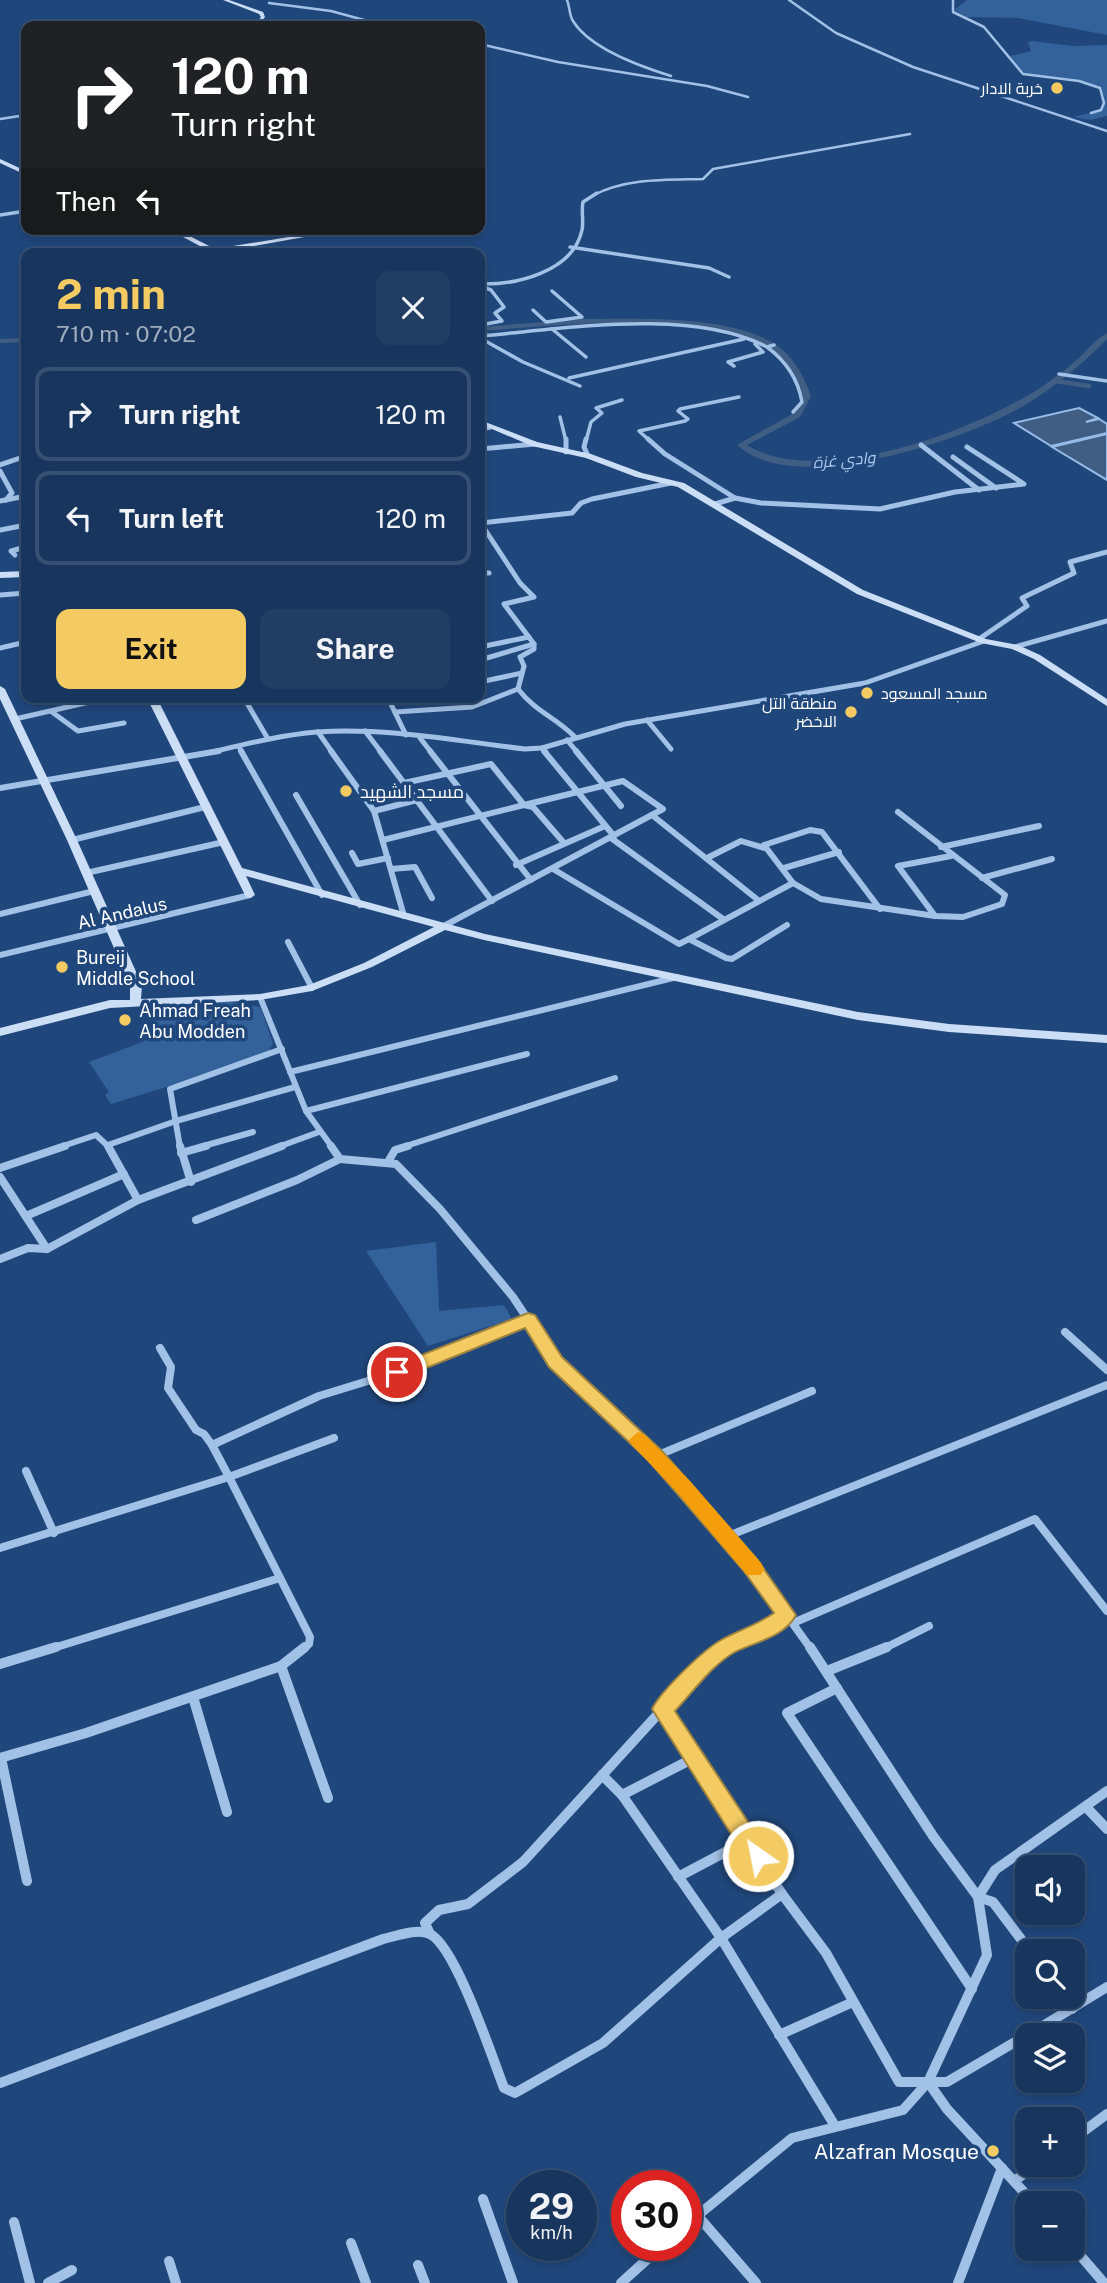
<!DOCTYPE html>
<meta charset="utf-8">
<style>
:root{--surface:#18355d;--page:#213d63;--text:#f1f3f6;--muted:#9fabbc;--line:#365072;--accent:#f4cb63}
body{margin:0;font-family:"Public Sans",Cairo,sans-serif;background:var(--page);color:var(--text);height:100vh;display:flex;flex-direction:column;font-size:26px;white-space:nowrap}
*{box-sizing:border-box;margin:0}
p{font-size:23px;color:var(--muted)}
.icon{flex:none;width:38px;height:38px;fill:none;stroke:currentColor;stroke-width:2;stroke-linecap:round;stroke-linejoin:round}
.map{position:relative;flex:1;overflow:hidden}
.panel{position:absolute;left:21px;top:248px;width:464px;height:455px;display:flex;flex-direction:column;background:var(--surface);border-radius:14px;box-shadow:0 4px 10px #0003,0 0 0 2px var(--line)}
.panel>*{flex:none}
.guide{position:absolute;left:21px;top:21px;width:464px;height:214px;border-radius:14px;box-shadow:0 4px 10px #0003,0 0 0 2px var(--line);background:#202124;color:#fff;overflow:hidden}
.fabs{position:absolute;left:1015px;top:1855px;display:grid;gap:14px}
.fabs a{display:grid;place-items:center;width:70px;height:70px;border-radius:14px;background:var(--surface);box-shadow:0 4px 10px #0003,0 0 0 2px var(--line);font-size:35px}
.speed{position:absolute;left:506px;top:2170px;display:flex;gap:14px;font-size:35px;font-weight:700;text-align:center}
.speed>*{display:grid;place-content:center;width:91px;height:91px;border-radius:50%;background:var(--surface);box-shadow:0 4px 10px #0003,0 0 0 2px var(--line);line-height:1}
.speed small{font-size:18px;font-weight:400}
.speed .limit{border:10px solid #d22;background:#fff;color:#111}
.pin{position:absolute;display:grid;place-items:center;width:60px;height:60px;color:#fff;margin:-30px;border:4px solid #fff;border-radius:50%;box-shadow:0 2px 7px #0007}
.me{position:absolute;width:77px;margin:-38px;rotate:327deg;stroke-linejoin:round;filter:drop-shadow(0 0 5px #0008)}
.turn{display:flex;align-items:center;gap:24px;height:147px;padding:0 35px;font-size:32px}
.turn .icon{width:91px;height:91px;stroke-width:2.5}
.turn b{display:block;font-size:49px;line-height:60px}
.then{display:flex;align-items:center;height:66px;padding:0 35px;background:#0003;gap:14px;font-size:26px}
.round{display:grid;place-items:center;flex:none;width:74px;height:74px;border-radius:14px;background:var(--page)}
.headline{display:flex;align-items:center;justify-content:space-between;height:119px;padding:0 35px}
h1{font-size:42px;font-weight:700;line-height:52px;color:var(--accent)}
.cta{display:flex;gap:14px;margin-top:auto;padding:14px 35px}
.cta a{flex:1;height:80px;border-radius:14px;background:var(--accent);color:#111;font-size:28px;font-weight:700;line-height:80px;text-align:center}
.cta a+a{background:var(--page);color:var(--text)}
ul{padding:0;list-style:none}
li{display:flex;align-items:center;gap:21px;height:94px;margin:0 14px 10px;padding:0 21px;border:4px solid var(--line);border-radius:14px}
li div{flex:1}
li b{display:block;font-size:26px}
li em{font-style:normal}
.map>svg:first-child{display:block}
</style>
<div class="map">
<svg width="1107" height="2283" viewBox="0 0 1107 2283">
<rect width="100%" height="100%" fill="#20477c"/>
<g fill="#33619a">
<path d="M 967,0 L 1107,0 L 1107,35 L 1018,18 L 967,17 L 954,10 Z"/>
<path d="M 1031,41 L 1074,46 L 1107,45 L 1107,116 L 1090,120 L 1073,117 L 1102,110 L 1101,89 L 1081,82 L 1024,74 L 1010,56 L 1031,51 L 1028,42 Z"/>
<path d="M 225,1001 L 260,1007 L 273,1043 L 269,1051 L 228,1068 L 111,1104 L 105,1095 L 109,1092 L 89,1062 L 155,1037 L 148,1005 Z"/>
<path d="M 436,1242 L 439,1311 L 504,1305 L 512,1319 L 428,1346 L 366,1251 Z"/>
</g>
<g fill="#405e84" stroke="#96bbe8" stroke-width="2">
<path d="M 1079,408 L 1098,418 L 1086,422 L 1099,419 L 1107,424 L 1107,433 L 1051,446 L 1014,423 Z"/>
<path d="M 1107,434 L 1107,480 L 1052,447 Z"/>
</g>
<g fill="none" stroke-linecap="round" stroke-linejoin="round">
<path stroke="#405e84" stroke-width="4.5" d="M 1055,381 L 1089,386"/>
<g fill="#405e84" fill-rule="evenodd">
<path d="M 583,319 C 637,319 748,313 787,354 C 799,367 805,380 811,396 L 800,417 L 747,445 C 819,491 982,428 1046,384 C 1057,376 1069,367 1079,358 C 1088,349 1097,338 1107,333 L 1107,339 C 1080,366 1052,390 1018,409 C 959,441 794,498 737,445 L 794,413 L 803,396 C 797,381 792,366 779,355 C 722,306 552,326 480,331 L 480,327 Z"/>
<path d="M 26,338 L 26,342 L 0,343 L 0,339 Z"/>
</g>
<g stroke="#a2c1e6" stroke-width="2.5">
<path d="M 567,0 C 570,7 569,15 573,21 C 590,49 642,67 671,76"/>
<path d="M 789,0 L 836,33 L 913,67 L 1107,131"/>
<path d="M 953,0 L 953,12 L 984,27 L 1023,74 L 1079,81 L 1100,88 L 1104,103 L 1101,110 L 1091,113"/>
<path d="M 269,3 L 331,11 L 386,26"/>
<path d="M 480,44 L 558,62 L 707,86 L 748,97"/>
<path d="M 0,119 L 26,115"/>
<path d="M 594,195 C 627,178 666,180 703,179 L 713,169 L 910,134"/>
</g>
<g stroke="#a2c1e6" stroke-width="3.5">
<path d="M 0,215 L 26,211"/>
<path d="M 570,247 L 709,268 L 729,277"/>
<path d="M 480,284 C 516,285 573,272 582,230 C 584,221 581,211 583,202 L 597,193"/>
<path d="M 480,286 L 491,290 L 504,307 L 495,313 L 502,321 L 480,325"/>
<path d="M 23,296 L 26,297"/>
<path d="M 533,310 L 546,322 L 582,317 L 552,291"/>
<path d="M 552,329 L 586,357"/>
<path d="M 480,336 C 564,329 691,307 767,347 L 774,345"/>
<path d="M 480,338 L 523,362 L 580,386"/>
<path d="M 767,347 C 786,361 798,379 802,402 L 793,412"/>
<path d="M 734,366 L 728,362 L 763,352 L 755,344"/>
<path d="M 1059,374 L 1107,381"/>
<path d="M 569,378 L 744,339"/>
<path d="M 560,417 L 566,441"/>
<path d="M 480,430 L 490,428"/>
<path d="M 586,441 L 591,422 L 602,413 L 596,408 L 622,400"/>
<path d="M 650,441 L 639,431 L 685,421 L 688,419 L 678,411 L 680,409 L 739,397"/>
</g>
<g stroke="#a2c1e6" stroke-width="5">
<path d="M 566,439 L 566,452"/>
<path d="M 586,439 L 584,447 L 588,456"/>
<path d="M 648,439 L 665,454 L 735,498 L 715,504"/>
<path d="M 921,445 L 979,490"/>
<path d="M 480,449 L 535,444"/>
<path d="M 953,457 L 996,488"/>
<path d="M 0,465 L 26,456"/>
<path d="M 0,471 L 12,493 L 6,500"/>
<path d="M 735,498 L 761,503 L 880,509 L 955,492 L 1024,484 L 967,447"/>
<path d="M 0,501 L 26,496"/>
<path d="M 480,522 L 520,583 L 534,597 L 504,604 L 534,644 L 534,649 L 520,657 L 524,666 L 518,689 C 537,713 554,716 575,737"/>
<path d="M 481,523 L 572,513 L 581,503 L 592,499 L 671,483"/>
<path d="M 0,530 L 26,525"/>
<path d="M 15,555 L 11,551 L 26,547"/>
<path d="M 480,573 L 489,573"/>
<path d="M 0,595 L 26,593"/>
<path d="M 979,639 L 1027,606 L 1022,598 L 1074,573 L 1070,562 L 1107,552"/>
<path d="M 480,647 L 529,637"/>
<path d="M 1015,647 L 1107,621"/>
<path d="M 0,648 L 26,642"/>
<path d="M 480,660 L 534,644"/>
<path d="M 480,682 L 522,673"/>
<path d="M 244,698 L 268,739"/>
<path d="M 388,698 L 406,735"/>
<path d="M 246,701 L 262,698"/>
<path d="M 52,712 L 78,731 L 124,723"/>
<path d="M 395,712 L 472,707 L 518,689"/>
<path d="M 15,719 L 107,698"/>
<path d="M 647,720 L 671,749"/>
<path d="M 365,731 L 381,752"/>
<path d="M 318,732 L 332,752"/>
<path d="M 420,738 L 431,752"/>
<path d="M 567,740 L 577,752"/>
<path d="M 239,747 L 242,752"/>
<path d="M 542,748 L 546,752"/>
<path d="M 212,752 C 246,744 281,735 317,732 C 385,727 457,741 525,749 L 542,748 L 625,724 L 865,683 L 984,641"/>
</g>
<g stroke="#a2c1e6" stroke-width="6">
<path d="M 241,751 L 322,895"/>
<path d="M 331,751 L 374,811 L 404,916"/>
<path d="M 380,751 L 492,901"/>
<path d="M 430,751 L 531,880"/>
<path d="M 544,751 L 614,836"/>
<path d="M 576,751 L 621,806"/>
<path d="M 404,783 L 491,764 L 524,805 L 623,781 L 663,809 L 442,927"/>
<path d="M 0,788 L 219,751"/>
<path d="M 296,795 L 360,905"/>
<path d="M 374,811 L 417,800"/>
<path d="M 652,815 L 758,900"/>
<path d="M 611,838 L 723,919"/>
<path d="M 72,840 L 205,807"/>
<path d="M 383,840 L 524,805 L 533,807 L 564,843"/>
<path d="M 941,847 L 1039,826"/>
<path d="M 352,853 L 358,864 L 388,858"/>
<path d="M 707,858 L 741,841 L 764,848"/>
<path d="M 516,865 L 605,826"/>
<path d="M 784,868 L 839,852"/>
<path d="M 391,869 L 415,867 L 432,898"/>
<path d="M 553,869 L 679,944 L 689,939 L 726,958 L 732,959 L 787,925"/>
<path d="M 86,873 L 224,842"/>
<path d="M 982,878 L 1052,859"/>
<path d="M 793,883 L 764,845 L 810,830 L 822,832 L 880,909"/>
<path d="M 0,914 L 94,891"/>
<path d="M 935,916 L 898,866 L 951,856"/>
<path d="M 689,939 L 793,883 L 821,899 L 935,916 L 963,917 L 1002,904 L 1005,895 L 898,812"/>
<path d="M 288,942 L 312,988"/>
<path d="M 0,955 L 250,895"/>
<path d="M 260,997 L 306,1111 L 332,1147"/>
<path d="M 290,1072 L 677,977"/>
<path d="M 306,1111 L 527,1054"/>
<path d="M 108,1145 L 176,1121 L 295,1087"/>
<path d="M 60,1147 L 96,1135 L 109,1147"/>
<path d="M 180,1147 L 170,1089 L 282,1049"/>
<path d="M 200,1147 L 253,1132"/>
<path d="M 278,1147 L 319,1132"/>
<path d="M 403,1147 L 615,1078"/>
</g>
<g stroke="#a2c1e6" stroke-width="8">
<path d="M 108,1146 L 138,1200"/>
<path d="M 180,1146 L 191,1182"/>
<path d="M 331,1146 L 340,1159 L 396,1164 L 440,1209 L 513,1297 L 556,1362 L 656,1456 L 750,1564 L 811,1649"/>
<path d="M 181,1153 L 206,1146"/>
<path d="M 388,1162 L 395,1150 L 408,1146"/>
<path d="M 0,1168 L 65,1146"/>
<path d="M 0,1177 L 47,1249"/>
<path d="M 26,1216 L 124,1174"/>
<path d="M 196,1220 L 297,1180 L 340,1159"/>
<path d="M 0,1259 L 28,1248 L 47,1249 L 138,1200 L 282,1146"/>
<path d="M 1065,1332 L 1107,1370"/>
<path d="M 160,1348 L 171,1367 L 168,1388 L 196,1430 L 204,1434 L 212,1445"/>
<path d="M 656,1456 L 812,1391"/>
<path d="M 26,1471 L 54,1533"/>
<path d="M 728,1536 L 1107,1385"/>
<path d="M 0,1548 L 229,1477 L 212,1445 L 319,1396 L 397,1372 L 528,1320"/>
<path d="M 793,1623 L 1035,1519 L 1107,1611"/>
<path d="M 50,1649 L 280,1578"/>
<path d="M 303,1649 L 309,1644 L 310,1637 L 229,1477 L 334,1438"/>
<path d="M 729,1649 L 786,1615"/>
<path d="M 883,1649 L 929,1626"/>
</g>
<g stroke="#a2c1e6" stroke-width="10">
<path d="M 810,1647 L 933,1836 L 978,1897 L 987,1955 L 928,2082 L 947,2109 L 1034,2203"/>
<path d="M 0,1664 L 56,1647"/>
<path d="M 281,1666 L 328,1798"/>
<path d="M 827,1671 L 887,1647"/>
<path d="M 837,1688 L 787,1713 L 972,1989"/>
<path d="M 193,1697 L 227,1812"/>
<path d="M 662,1709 L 782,1894 L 826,1953 L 899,2082 L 947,2082 L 1027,2035"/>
<path d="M 0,1758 L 86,1733 L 281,1666 L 305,1647"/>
<path d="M 1,1758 L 27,1881"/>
<path d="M 602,1775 L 622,1795 L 721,1938 L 835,2126"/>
<path d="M 622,1795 L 692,1759"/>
<path d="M 1086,1807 L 1107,1829"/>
<path d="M 678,1877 L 748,1840"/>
<path d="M 430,1934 L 425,1923 L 439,1910 L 468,1904 L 523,1862 L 700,1668 L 732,1647"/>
<path d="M 1030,1951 L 993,1902 L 978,1897 L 995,1870 L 1107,1791"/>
<path d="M 1063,1997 L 1072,2009"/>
<path d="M 779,2035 L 853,2002"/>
<path d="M 1028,2035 L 1107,1987"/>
<path d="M 0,2083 L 383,1939 C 397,1936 417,1928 430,1934 C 456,1947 492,2057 504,2088 L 515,2093 L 603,2043 L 721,1938 L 782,1894"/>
<path d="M 1073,2139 L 1107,2114"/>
<path d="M 1014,2181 L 1037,2165"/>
<path d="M 483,2199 L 513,2283"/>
<path d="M 697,2215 L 756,2283"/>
<path d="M 14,2222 L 30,2283"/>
<path d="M 686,2225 L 792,2138 L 903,2110 L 928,2082"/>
<path d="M 351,2243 L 366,2283"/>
<path d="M 1073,2247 L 1104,2283"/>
<path d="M 169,2261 L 176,2283"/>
<path d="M 418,2265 L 425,2283"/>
<path d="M 48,2283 L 72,2270"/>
<path d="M 621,2283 L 663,2245"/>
<path d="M 958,2283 L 1002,2168"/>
</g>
<g fill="#ccdef5" fill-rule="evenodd">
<path d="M 223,0 L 229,0 L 263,12 L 265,17 L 261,22 L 263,26 L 259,26 L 257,22 L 261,17 L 259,14 Z"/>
<path d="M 0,159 L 26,171 L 26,175 L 0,163 Z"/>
<path d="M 168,229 L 176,229 L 215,249 L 319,232 L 316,229 L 323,229 L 327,233 L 221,252 L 223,254 L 215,254 Z"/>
<path d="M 480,420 L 537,442 L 591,454 L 642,473 L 684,483 L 863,590 L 986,639 L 1018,645 L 1040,655 L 1107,699 L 1107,706 L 1034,659 L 1012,649 L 981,643 L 857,594 L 678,487 L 636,477 L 586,458 L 532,446 L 480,424 Z"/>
<path d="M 26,571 L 26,577 L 0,578 L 0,572 Z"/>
<path d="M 0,686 L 5,689 L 77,840 L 142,985 L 141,999 L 260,994 L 309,985 L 364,963 L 434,927 L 246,876 L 255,895 L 250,898 L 246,897 L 147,698 L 157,698 L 242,868 L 485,934 L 858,1012 L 949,1024 L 1107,1035 L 1107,1043 L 949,1032 L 858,1020 L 484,940 L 445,930 L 372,967 L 312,991 L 260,1000 L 110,1008 L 0,1036 L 0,1028 L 110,1000 L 130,1000 L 130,985 L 67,840 L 0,699 Z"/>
</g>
</g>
<path fill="#f4cb63" stroke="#9f8440" stroke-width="2" d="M 528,1313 L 535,1315 L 562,1357 L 662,1451 L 757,1559 L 796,1615 C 785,1637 755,1642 735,1652 C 712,1665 693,1692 675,1711 L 766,1849 L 769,1856 L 766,1864 L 758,1867 L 750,1864 L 652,1709 C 660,1692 703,1650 721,1640 C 739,1630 755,1626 774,1613 L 743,1570 L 649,1461 L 549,1367 L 525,1328 L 404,1377 L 397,1379 L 388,1372 L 391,1367 Z"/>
<path fill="#f59e0b" d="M 638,1432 L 645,1435 L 690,1481 L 761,1563 L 764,1569 L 761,1575 L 747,1575 L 677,1492 L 632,1445 L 629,1440 Z"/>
<g fill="#f4cb63" stroke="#20477c" stroke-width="2.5">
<circle cx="1057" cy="88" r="7"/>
<circle cx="867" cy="693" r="7"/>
<circle cx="851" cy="712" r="7"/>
<circle cx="346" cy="791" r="7"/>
<circle cx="62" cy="967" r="7"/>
<circle cx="125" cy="1020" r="7"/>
<circle cx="993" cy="2151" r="7"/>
</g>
<g text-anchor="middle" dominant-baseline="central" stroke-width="7" stroke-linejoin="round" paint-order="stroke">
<g font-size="16" fill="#fff" stroke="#20477c" text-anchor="end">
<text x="1043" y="88">خربة الادار</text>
<text x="881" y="693" text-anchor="start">مسجد المسعود</text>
<text x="837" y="703">منطقة التل<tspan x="837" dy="18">الاخضر</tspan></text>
</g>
<g font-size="16" font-style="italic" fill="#adcbee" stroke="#20477c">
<text transform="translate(844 460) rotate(-5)">وادي غزة</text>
</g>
<g font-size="18" fill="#fff" stroke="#20477c" text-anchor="start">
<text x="360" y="791">مسجد الشهيد</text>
<text x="76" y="957">Bureij<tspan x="76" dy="21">Middle School</tspan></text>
<text x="139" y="1010">Ahmad Freah<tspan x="139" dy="21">Abu Modden</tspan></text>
</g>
<g font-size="18" fill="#fff" stroke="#20477c">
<text transform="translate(122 913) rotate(-13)">Al Andalus</text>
</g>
<g font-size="21" fill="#fff" stroke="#20477c" text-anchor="end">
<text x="979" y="2151">Alzafran Mosque</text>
</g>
</g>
</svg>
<div class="fabs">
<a><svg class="icon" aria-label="sound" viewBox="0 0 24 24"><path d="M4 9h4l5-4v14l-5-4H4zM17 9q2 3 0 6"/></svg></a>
<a><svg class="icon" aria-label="search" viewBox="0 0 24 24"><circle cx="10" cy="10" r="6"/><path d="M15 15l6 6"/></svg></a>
<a><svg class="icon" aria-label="layers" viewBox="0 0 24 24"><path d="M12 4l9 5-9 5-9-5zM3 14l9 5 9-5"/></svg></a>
<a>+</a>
<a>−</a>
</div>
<div class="speed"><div>29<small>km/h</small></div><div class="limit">30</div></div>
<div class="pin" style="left:397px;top:1372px;background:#d93025"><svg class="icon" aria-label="arrive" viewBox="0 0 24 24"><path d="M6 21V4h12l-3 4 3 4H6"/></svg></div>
<svg class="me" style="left:758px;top:1856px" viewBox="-20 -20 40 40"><circle r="17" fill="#f4cb63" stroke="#fff" stroke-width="3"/><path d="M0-11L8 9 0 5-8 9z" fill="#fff"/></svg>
<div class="guide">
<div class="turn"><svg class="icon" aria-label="right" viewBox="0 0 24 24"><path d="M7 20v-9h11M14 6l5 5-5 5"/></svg><div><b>120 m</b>Turn right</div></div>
<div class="then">Then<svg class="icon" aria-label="left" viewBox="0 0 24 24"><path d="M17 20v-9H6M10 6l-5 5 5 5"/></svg></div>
</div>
<section class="panel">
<div class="headline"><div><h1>2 min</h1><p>710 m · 07:02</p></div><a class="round"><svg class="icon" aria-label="close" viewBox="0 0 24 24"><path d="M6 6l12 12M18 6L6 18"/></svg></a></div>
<ul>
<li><svg class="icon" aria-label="right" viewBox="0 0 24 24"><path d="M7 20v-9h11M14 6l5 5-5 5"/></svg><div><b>Turn right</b></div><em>120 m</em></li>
<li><svg class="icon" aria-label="left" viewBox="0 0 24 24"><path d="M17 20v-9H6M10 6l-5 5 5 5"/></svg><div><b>Turn left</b></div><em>120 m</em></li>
</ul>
<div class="cta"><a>Exit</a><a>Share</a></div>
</section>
</div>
